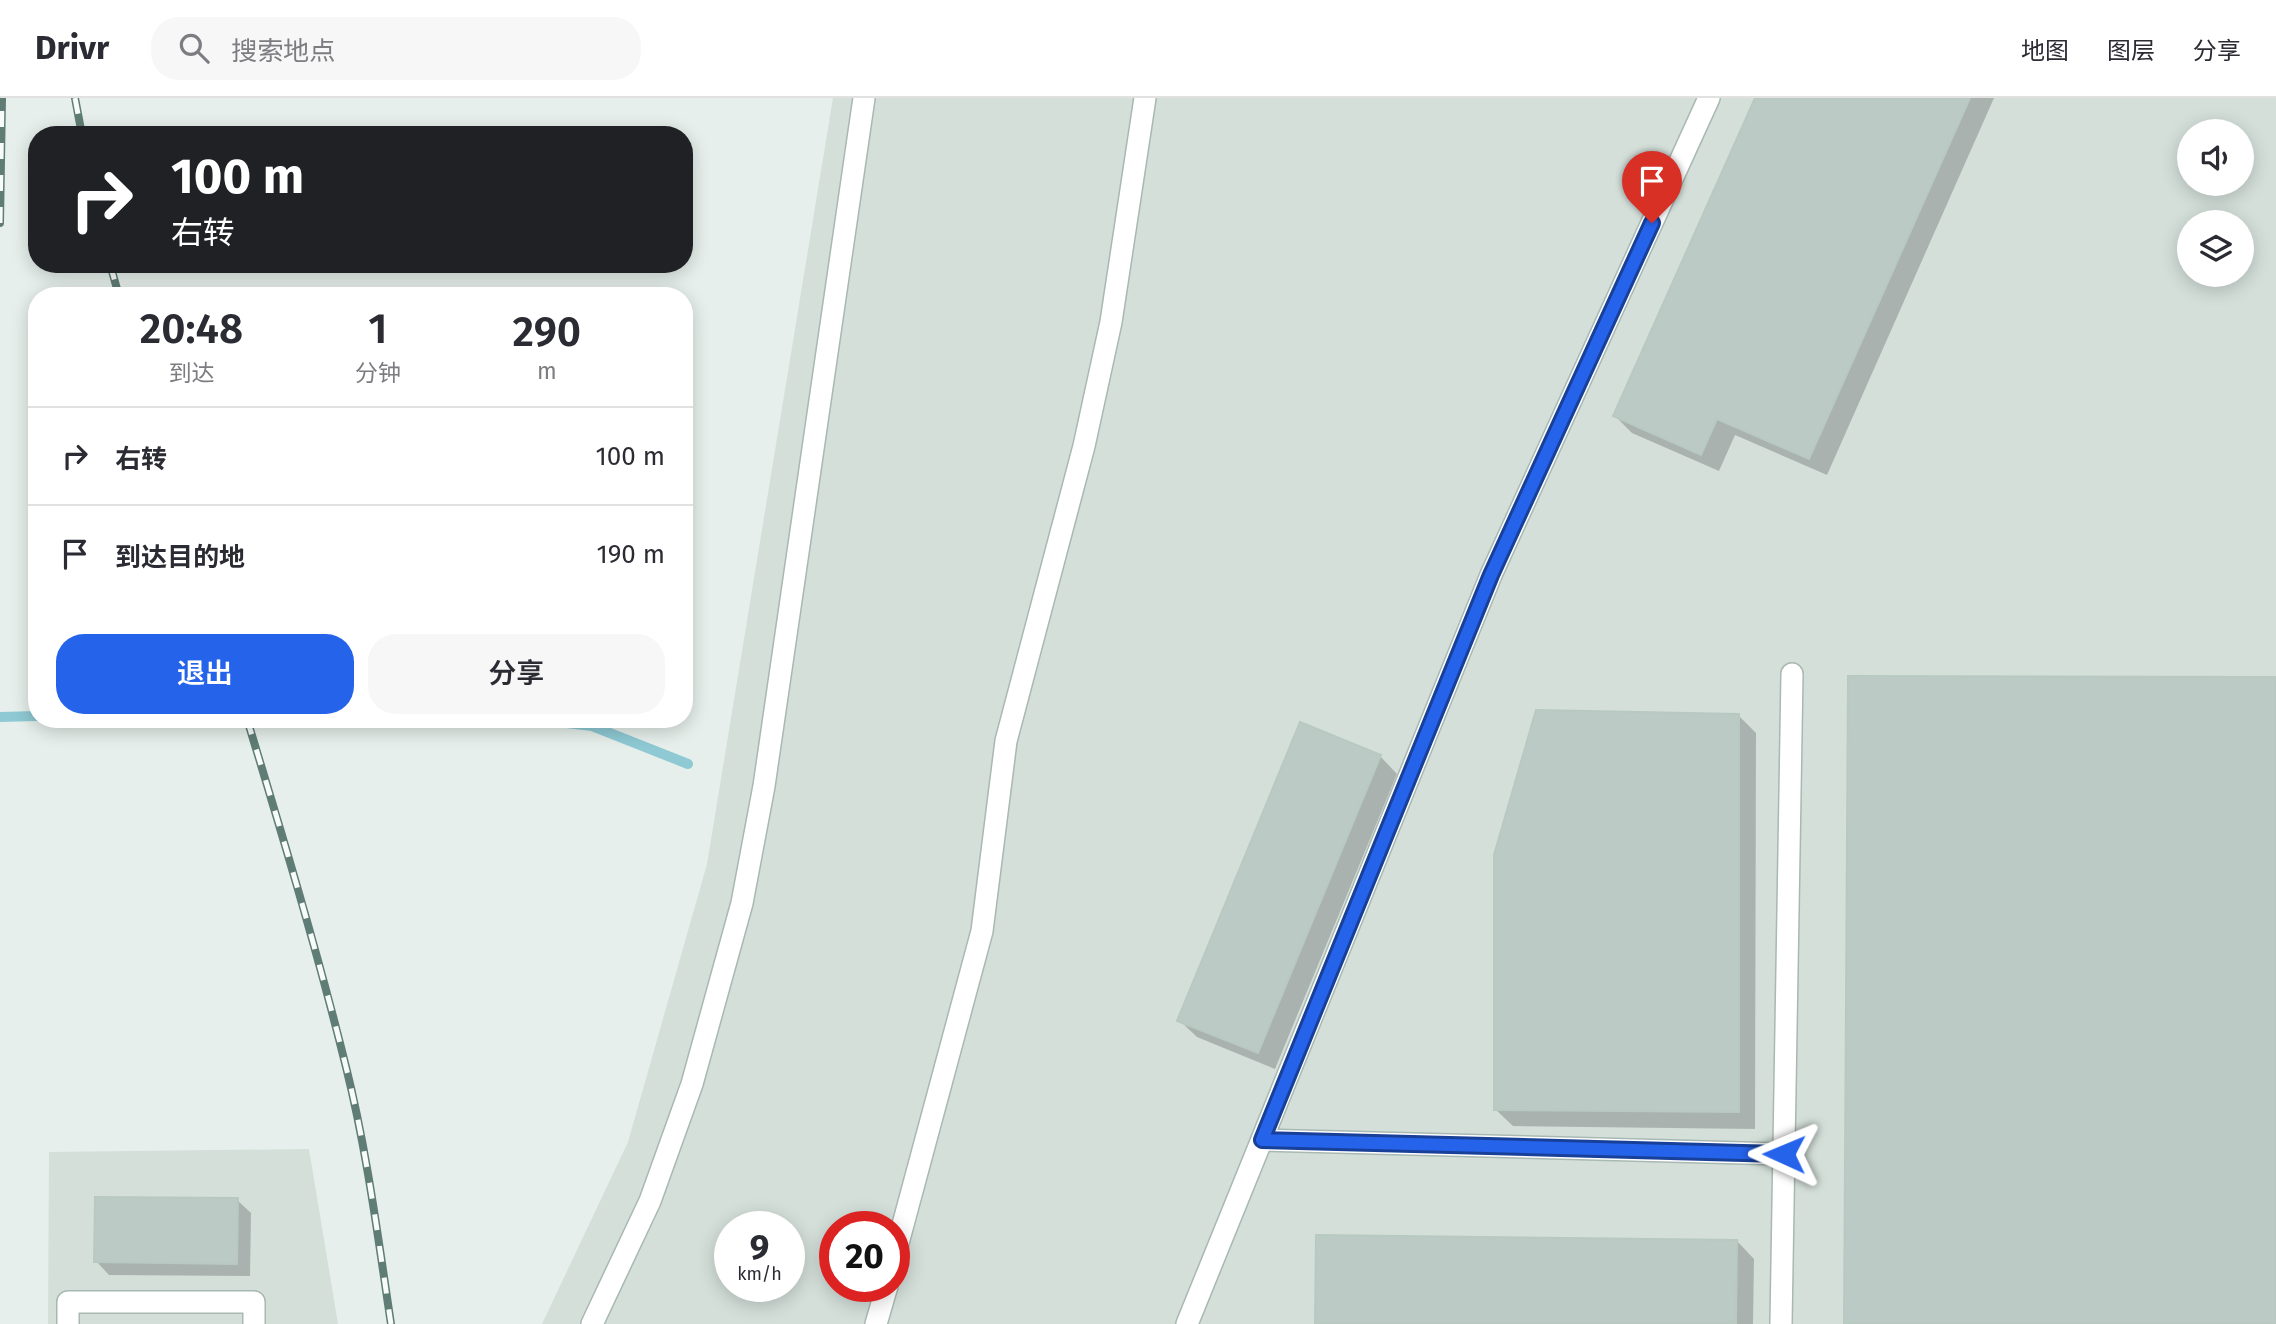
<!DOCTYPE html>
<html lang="zh">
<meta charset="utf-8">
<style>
:root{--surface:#fff;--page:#f7f7f7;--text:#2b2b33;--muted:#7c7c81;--line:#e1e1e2;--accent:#2563eb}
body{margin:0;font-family:"Fira Sans","Noto Sans SC",sans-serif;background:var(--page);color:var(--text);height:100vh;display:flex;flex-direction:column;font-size:26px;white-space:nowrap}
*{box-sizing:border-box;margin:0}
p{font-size:23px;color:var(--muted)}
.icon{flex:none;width:38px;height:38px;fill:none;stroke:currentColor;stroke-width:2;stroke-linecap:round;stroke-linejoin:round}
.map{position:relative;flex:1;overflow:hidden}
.drawer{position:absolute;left:28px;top:189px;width:665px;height:441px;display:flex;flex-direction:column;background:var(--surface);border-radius:28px;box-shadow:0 4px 18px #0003}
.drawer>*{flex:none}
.guide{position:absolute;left:28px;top:28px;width:665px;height:147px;border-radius:28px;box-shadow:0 4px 18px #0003;background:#202124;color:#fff;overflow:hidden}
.tools{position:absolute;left:2177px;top:21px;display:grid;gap:14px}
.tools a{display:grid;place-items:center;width:77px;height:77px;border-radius:50%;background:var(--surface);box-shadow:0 4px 18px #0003;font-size:35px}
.speed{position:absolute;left:714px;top:1113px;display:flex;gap:14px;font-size:35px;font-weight:700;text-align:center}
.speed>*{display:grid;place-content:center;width:91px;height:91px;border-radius:50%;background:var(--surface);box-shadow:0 4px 18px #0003;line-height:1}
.speed small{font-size:18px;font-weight:400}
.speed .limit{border:10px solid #d22;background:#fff;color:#111}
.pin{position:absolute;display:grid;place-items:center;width:60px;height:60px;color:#fff;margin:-72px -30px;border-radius:50% 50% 50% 0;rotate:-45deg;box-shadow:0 0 7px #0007}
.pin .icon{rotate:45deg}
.me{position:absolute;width:77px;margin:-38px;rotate:271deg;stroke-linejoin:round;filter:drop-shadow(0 0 5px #0008)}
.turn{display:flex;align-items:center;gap:24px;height:147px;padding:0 28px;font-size:32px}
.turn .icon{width:91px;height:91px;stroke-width:2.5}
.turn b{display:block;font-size:49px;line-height:60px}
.eta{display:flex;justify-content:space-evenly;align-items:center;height:119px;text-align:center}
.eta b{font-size:42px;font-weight:600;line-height:49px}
.cta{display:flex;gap:14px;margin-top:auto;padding:14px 28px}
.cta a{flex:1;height:80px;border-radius:28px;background:var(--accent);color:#fff;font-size:28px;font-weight:600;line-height:80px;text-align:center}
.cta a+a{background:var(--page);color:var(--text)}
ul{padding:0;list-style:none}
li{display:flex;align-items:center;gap:21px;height:98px;padding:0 28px;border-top:2px solid var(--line)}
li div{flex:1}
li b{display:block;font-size:26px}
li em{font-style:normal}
header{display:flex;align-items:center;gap:42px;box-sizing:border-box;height:98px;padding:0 35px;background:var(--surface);border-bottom:2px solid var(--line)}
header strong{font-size:33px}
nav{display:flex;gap:38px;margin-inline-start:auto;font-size:24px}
.search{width:490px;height:63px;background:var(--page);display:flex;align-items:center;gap:18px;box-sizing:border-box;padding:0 24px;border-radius:28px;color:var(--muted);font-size:26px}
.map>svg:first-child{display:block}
</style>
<header>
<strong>Drivr</strong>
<div class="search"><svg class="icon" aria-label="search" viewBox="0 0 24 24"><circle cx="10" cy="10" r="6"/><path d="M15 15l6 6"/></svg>搜索地点</div>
<nav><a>地图</a><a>图层</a><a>分享</a></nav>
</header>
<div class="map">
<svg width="2276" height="1226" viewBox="0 0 2276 1226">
<rect width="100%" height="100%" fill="#e6efeb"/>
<g fill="#d4dfda" fill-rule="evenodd">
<path d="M 833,0 L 2276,0 L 2276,1226 L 542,1226 L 628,1044 L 707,766 ZM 2189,33 L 2242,33 L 2242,86 L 2189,86 ZM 2189,124 L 2242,124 L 2242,177 L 2189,177 ZM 730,1129 L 789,1129 L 789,1188 L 730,1188 ZM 835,1129 L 894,1129 L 894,1188 L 835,1188 Z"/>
<path d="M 309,1051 L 338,1226 L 48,1226 L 49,1054 Z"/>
</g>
<g fill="#0003">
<path d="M 1757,0 L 1994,0 L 1827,377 L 1735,337 L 1719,373 L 1632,335 L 1615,318 Z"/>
<path d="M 1739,618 L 1756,635 L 1755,1031 L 1513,1028 L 1495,1011 Z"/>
<path d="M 1380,658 L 1397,676 L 1275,971 L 1197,939 L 1179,922 Z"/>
<path d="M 237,1102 L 251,1115 L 250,1178 L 109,1177 L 96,1163 Z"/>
<path d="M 1737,1143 L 1754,1161 L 1753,1226 L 1317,1226 Z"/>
</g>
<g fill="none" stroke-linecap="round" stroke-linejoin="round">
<g stroke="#8ec9d4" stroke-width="10">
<path d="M 0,619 L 37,618"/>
<path d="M 533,621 L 592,628 L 688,666"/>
</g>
</g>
<g fill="#bbcac4" stroke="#b8c9c2" stroke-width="2">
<path d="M 1755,0 L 1970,0 L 1809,361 L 1717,321 L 1701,357 L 1613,318 Z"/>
<path d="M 1848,578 L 2276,579 L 2276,1226 L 1844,1226 Z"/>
<path d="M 1536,612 L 1739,616 L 1739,1014 L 1494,1012 L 1494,757 Z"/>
<path d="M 1300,624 L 1381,657 L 1258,955 L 1177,923 Z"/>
<path d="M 95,1099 L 238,1100 L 237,1166 L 94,1164 Z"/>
<path d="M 1316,1137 L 1737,1142 L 1736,1226 L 1315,1226 Z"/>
</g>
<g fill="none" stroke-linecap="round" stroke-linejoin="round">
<g stroke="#a8b8b2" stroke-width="24">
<g id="minor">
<path d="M 1262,1042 L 1784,1056"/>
<path d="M 894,1160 L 982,833 L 1006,643 L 1084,348 L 1111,224 L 1145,0"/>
<path d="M 68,1226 L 68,1204 L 254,1204 L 254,1226"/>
<path d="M 592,1226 L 650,1103 L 692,986 L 742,805 L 764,688 L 864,0"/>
<path d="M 876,1226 L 887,1188"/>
<path d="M 1187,1226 L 1491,477 L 1709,0"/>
<path d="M 1781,1226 L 1792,576"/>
</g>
</g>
<use href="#minor" stroke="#fff" stroke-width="21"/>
<g stroke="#5f7d75" stroke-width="8">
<g id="rail">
<path d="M 75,0 L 82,37"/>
<path d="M 0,125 L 2,0"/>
<path d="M 110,166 L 119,198"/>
<path d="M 247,621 C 282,736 317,852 346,969 C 367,1053 378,1140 391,1226"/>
</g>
</g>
<use href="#rail" stroke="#f7fbf9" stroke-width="5" stroke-dasharray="16" stroke-linecap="butt"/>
</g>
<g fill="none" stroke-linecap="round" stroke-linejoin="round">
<g stroke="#184099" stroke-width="18">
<path id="route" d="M 1652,125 L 1491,477 L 1262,1042 L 1784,1056"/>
</g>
<use href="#route" stroke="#2563eb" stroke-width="12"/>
</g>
</svg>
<div class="tools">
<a><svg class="icon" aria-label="sound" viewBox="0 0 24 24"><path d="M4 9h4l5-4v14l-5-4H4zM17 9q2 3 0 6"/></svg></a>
<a><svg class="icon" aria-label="layers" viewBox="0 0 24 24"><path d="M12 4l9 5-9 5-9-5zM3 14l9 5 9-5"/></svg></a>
</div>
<div class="speed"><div>9<small>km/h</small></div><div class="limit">20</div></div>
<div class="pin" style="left:1652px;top:125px;background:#d93025"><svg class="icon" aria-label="arrive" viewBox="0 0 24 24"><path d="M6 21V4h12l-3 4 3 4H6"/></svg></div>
<svg class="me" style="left:1784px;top:1056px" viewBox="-20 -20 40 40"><path d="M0-17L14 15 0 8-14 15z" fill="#2563eb" stroke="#fff" stroke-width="4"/></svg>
<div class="guide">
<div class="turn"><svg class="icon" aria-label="right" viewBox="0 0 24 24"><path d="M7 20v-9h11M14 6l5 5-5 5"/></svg><div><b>100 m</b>右转</div></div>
</div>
<section class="drawer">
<div class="eta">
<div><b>20:48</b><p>到达</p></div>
<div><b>1</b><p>分钟</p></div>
<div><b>290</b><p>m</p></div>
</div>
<ul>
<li><svg class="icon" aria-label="right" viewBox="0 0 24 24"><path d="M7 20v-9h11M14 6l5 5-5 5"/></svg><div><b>右转</b></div><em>100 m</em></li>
<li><svg class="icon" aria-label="arrive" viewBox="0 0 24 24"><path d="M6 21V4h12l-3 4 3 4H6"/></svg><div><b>到达目的地</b></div><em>190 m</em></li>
</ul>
<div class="cta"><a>退出</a><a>分享</a></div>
</section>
</div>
